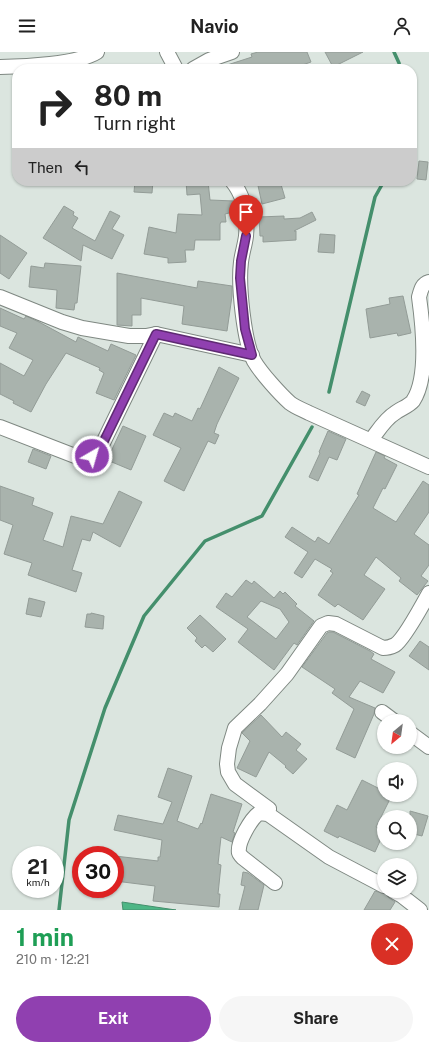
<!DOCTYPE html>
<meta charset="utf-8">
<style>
:root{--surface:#fff;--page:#f6f6f6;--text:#222;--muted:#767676;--accent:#9040b0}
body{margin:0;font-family:"Public Sans",sans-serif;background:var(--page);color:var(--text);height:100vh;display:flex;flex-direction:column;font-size:15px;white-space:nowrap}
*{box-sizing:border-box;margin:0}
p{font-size:13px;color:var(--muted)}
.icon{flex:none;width:22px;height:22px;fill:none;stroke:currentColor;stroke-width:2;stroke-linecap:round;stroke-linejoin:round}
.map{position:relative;height:858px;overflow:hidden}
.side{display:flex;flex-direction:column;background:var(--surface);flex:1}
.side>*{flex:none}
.banner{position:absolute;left:12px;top:12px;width:405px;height:122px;border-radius:16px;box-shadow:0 1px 3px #0004;background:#fff;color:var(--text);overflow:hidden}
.needle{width:26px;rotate:209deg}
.tools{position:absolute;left:377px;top:662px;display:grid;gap:8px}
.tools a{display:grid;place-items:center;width:40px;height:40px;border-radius:50%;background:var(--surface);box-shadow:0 1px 3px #0004;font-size:20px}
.speed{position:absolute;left:12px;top:794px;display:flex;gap:8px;font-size:20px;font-weight:700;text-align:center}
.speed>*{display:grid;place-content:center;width:52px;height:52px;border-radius:50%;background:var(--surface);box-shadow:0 1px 3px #0004;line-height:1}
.speed small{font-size:10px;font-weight:400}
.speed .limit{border:6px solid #d22;background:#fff;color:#111}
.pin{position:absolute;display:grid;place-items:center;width:34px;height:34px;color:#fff;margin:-41px -17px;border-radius:50% 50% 50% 0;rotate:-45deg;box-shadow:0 0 4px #0007}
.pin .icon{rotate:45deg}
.me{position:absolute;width:44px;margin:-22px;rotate:38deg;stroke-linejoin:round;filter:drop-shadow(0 0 3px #0008)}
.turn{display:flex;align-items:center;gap:14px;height:84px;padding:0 16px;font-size:18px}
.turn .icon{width:52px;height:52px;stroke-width:2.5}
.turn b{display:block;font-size:28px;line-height:34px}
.then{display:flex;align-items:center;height:38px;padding:0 16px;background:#0003;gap:8px;font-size:15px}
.round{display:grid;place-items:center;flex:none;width:42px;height:42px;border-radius:21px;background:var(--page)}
.headline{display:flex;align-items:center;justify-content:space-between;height:68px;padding:0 16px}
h1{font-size:24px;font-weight:700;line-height:30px;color:#1e9e55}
.button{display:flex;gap:8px;margin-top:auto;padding:8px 16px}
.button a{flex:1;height:46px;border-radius:24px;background:var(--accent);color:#fff;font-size:16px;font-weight:700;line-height:46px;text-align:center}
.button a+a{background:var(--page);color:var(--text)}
header{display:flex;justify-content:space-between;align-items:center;height:52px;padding:0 16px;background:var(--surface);font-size:18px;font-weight:700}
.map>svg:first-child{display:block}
</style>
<header><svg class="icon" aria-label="menu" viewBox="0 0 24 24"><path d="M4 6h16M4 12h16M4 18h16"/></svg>Navio<svg class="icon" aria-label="person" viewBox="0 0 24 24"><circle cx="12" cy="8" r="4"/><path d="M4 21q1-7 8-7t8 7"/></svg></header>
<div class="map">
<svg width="429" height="858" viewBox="0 0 429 858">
<rect width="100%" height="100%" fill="#dbe5df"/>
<path fill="#4db685" stroke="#448f6c" d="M 122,850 L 169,857 L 176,858 L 123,858 Z"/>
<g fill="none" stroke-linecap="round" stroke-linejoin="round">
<g stroke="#448f6c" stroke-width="3.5">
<path d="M 394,0 L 399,11 L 400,17"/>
<path d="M 329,340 L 375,145 L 384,129"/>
<path d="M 59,858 L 69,768 L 105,656 L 144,564 L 205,489 L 262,464 L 312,375"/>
</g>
</g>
<g fill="#a9b3ad" stroke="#939c97" fill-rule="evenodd">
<path d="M 258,0 L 307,0 L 311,10 L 291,17 L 222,17 L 221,15 L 252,5 L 251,2 Z"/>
<path d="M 325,0 L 363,0 L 333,15 Z"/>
<path d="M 419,109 L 428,110 L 426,128 L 417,127 Z"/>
<path d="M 135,129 L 153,129 L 152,141 L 134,140 Z"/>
<path d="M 186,129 L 208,129 L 210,148 L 234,149 L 237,159 L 225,162 L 226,170 L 221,170 L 220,172 L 220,188 L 195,188 L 194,198 L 185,198 L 186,210 L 168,211 L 168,206 L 144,202 L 149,175 L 176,181 L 178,162 L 202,163 L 200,142 L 187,143 Z"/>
<path d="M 257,129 L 280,129 L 285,146 L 262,152 Z"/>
<path d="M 64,154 L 74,160 L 73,163 L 78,166 L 72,176 L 95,189 L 110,159 L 120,164 L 112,177 L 124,183 L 112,207 L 83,193 L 81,209 L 43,186 Z"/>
<path d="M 312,160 L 316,168 L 294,179 L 296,179 L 296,188 L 263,190 L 263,184 L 260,184 L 259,165 L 284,164 L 284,167 L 300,166 Z"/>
<path d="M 320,182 L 335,183 L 334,201 L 318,200 Z"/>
<path d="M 0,183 L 27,201 L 9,227 L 0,221 Z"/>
<path d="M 45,211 L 81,214 L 77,251 L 75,251 L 74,258 L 56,256 L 57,238 L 29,235 L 31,214 L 44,216 Z"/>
<path d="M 117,221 L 197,236 L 198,229 L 232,234 L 232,244 L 227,279 L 182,272 L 184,254 L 141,246 L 141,263 L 132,263 L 132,274 L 117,273 Z"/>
<path d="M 403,244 L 411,281 L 398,284 L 397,281 L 370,286 L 366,257 L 390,252 L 389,246 Z"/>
<path d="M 0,256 L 24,267 L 26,264 L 39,270 L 76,290 L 78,285 L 108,299 L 111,292 L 136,303 L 114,348 L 96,341 L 104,321 L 99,318 L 100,316 L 66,301 L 46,332 L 31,360 L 13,351 L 14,349 L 0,342 L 0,311 L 24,324 L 33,308 L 9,296 L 17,281 L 0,274 Z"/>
<path d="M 219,315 L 239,326 L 217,372 L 214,381 L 219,383 L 215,392 L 208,389 L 184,439 L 164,429 L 181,396 L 153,383 L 164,361 L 173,365 L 175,361 L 192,369 L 198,356 L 200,357 Z"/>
<path d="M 362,339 L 370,343 L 365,354 L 356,350 Z"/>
<path d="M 123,374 L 146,384 L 131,418 L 107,408 Z"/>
<path d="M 328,379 L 346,387 L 337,408 L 329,405 L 318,429 L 309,425 L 320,401 L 319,400 Z"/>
<path d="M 33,397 L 51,404 L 46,417 L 28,410 Z"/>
<path d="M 376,400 L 385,404 L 384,406 L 397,413 L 385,437 L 383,436 L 373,456 L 396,470 L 423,429 L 429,433 L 429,460 L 414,482 L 429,493 L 429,513 L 421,524 L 428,529 L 417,543 L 399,529 L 401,526 L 376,505 L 364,523 L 385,537 L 363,568 L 338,552 L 335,555 L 318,543 L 333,521 L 330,519 L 332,517 L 315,507 L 302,526 L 294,521 L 308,500 L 285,485 L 292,475 L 315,490 L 318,485 L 329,492 L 359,443 L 357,442 Z"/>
<path d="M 0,434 L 34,446 L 32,453 L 53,461 L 43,488 L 63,495 L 71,464 L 103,472 L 119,439 L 142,450 L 120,495 L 93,480 L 90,489 L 82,487 L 72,518 L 82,521 L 76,540 L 28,523 L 32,511 L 4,502 L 13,473 L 0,468 Z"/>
<path d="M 246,528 L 252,532 L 254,529 L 274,546 L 280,539 L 283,542 L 285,540 L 297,552 L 295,554 L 314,569 L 297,593 L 294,591 L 274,618 L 238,590 L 248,577 L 216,555 L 226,541 L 232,545 ZM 261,549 L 280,557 L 289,570 L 276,587 L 247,565 Z"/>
<path d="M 29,546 L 45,550 L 41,565 L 26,562 Z"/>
<path d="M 91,561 L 104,564 L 103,577 L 85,575 L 87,562 L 91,562 Z"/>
<path d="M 200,563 L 226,587 L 213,600 L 205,593 L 202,596 L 195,589 L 197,586 L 187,576 Z"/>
<path d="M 329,580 L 333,580 L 370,599 L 374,602 L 371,607 L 395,620 L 383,641 L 360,629 L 349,645 L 375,656 L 374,662 L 355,706 L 336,697 L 354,657 L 332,641 L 335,637 L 302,615 L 327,581 Z"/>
<path d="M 420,589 L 429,595 L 429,618 L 409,604 Z"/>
<path d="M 261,663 L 282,685 L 286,680 L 301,692 L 296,698 L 307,707 L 293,722 L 285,715 L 286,714 L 269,700 L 256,725 L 237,716 L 250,689 L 242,681 Z"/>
<path d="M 168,716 L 192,724 L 177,769 L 198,777 L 201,771 L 202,772 L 211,742 L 242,752 L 233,780 L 235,781 L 232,790 L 221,785 L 218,812 L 221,813 L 218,842 L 220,842 L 219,855 L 153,849 L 155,834 L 115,829 L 115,804 L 158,809 L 158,805 L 160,805 L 162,788 L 114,778 L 118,763 L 163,772 L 172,750 L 158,745 Z"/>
<path d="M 362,728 L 384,739 L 384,743 L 392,743 L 376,775 L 384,779 L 384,780 L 375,800 L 339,784 L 338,786 L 324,779 L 337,753 L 347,758 Z"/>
<path d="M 410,759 L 428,764 L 422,784 L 410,781 Z"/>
<path d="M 243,820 L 248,821 L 264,833 L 258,858 L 239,858 L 245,834 L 241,833 Z"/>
<path d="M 375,839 L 385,842 L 389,846 L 395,850 L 390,858 L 364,858 Z"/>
</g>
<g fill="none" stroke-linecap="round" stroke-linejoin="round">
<g stroke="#7f8882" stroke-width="16">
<g id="street">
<path d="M 167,0 L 176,17"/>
<path d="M 0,15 C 23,15 78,12 97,0"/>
<path d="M 193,17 L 209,8 L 232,0"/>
<path d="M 232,129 C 245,145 248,163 246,184 C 245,193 242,201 241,210 C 238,233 244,290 254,309 C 261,321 280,342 290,351 C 295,355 303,358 309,361 L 429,415"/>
<path d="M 0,245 L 62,270 L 82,276 L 129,284 L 146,284 L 156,282 L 252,303"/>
<path d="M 0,375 L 75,404 L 92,404 L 101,395 L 156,282"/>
<path d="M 371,388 C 378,379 385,367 395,361 C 400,357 409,354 413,349 C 429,325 423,274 419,245 C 421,238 422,232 429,230"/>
<path d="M 382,660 L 394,669"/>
<path d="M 410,681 L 429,695"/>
<path d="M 268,762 L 269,757 L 235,732 L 228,720 L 227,712 L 229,696 L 235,676 L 260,652 L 287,622 L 321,574 L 328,571 L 336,572 L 383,596 C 388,596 391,595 395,593 C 404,587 423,552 429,541"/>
<path d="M 275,831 L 243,806 C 242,805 239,802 239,801 C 237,790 251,767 259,761 L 268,762 L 329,805 L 384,834"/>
<path d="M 393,839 L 402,844 L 420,858"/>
</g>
</g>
<use href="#street" stroke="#fff" stroke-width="14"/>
</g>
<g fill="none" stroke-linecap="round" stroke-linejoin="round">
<g stroke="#5e2a72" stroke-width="10">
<path id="route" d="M 92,404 L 101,395 L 156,282 L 252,303 L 245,277 L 240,226 L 241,209 L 246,184"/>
</g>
<use href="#route" stroke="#9040b0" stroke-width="7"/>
</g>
</svg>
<div class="tools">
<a><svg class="needle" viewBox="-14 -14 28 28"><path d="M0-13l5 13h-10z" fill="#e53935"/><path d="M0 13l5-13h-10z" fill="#767676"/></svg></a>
<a><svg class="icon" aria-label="sound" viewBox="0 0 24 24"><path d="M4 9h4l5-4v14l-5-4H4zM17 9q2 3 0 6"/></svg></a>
<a><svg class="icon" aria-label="search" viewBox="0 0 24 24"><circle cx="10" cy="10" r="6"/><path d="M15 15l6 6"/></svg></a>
<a><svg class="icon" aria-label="layers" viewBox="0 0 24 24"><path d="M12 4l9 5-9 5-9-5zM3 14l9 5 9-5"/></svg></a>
</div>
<div class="speed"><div>21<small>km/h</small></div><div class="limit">30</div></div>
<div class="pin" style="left:246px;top:184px;background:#d93025"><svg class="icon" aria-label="arrive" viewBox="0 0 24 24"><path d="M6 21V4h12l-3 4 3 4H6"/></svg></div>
<svg class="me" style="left:92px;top:404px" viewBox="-20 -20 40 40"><circle r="17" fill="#9040b0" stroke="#fff" stroke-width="3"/><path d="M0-11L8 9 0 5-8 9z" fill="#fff"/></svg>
<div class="banner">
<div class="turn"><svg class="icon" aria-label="right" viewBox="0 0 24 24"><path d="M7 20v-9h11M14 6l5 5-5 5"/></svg><div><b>80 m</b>Turn right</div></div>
<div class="then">Then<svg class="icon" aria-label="left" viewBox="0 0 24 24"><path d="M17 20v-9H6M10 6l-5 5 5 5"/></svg></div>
</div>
</div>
<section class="side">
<div class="headline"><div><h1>1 min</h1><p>210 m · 12:21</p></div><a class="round" style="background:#d93025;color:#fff"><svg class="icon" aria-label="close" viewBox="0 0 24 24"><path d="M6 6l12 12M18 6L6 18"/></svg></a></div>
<div class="button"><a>Exit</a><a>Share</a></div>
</section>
